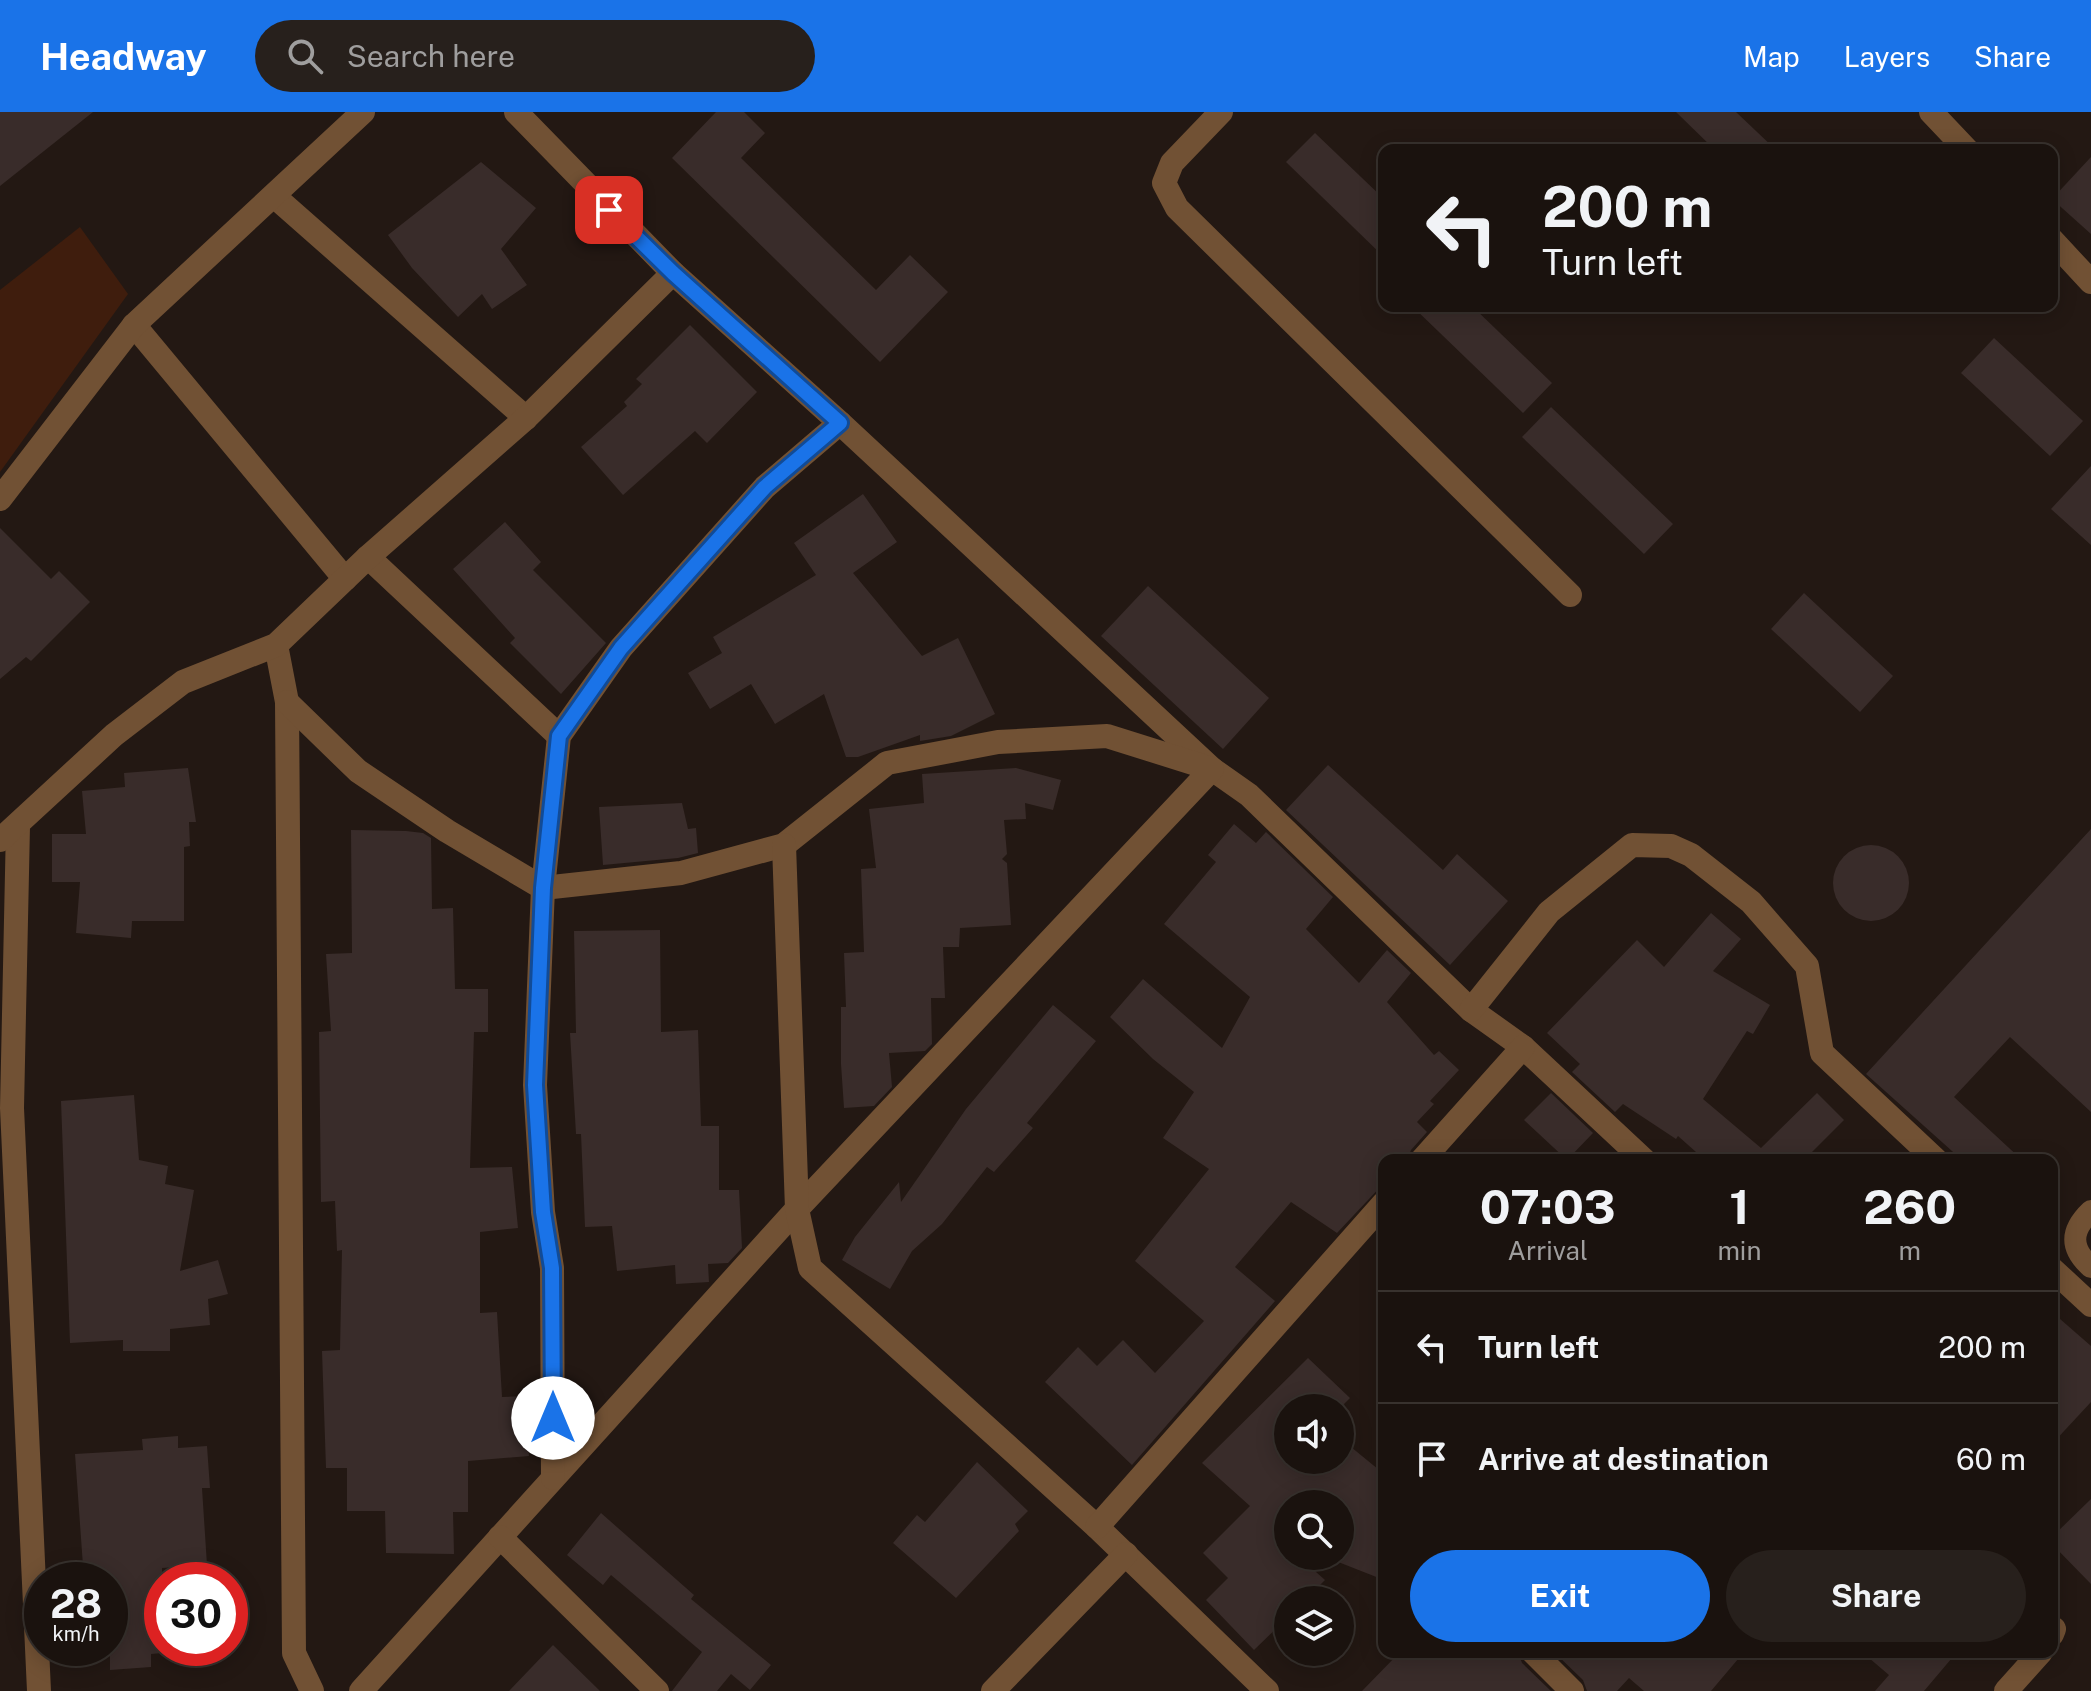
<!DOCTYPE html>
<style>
:root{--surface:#1a120e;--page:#27201c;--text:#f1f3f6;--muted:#9f9e9e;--line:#38322e;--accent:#1a73e8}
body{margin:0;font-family:"Public Sans",sans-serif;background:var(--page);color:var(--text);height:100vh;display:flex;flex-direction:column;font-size:30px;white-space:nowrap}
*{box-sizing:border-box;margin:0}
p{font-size:26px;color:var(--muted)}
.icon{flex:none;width:44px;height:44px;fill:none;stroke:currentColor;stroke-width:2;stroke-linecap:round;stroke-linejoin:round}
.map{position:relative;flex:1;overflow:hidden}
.details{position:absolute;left:1378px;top:1042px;width:680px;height:504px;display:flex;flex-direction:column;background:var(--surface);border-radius:16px;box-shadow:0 4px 20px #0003,0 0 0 2px var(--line)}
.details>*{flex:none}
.guide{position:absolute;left:1378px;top:32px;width:680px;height:168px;border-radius:16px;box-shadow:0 4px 20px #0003,0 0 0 2px var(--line);background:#1a120e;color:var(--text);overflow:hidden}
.fabs{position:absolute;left:1274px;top:1282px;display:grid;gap:16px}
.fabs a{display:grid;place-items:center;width:80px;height:80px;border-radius:50%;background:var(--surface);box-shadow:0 4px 20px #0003,0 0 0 2px var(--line);font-size:40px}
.speed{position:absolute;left:24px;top:1450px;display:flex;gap:16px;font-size:40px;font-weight:700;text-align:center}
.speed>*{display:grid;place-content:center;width:104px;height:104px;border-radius:50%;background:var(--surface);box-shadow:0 4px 20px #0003,0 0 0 2px var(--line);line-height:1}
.speed small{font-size:20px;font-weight:400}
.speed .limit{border:12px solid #d22;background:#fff;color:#111}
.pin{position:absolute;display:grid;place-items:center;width:68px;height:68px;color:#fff;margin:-34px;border-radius:16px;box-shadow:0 4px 12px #0006}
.me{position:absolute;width:88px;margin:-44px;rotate:0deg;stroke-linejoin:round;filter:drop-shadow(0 0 6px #0008)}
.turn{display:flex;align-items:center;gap:28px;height:168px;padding:0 32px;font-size:36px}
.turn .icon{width:104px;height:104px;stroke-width:2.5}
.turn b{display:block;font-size:56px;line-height:68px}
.eta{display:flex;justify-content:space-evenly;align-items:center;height:136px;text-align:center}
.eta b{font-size:48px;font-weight:700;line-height:56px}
.cta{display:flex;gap:16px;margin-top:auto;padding:16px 32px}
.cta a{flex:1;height:92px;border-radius:48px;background:var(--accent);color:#fff;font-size:32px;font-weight:700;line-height:92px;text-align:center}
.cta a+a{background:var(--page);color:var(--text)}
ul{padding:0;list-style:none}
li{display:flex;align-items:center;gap:24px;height:112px;padding:0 32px;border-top:2px solid var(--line)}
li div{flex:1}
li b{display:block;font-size:30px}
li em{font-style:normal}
header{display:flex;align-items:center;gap:48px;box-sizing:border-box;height:112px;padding:0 40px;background:var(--accent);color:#fff}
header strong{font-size:38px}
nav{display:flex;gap:44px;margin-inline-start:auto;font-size:28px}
.search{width:560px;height:72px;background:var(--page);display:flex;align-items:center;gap:20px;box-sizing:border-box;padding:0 28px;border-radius:44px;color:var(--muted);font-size:30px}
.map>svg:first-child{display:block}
</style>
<header>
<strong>Headway</strong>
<div class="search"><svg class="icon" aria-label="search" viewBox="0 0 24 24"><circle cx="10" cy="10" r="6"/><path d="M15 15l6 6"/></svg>Search here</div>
<nav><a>Map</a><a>Layers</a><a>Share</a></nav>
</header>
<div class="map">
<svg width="2091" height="1579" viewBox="0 0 2091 1579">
<rect width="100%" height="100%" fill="#231813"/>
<path fill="#3f1d0d" d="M 80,115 L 128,182 L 0,360 L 0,178 Z"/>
<g fill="#392c2a">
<path d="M 0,0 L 93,0 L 0,74 Z"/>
<path d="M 716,0 L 744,0 L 765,21 L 741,46 L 876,178 L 910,143 L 948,180 L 880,250 L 672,46 Z"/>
<path d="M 1676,0 L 1736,0 L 1776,38 L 1715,38 Z"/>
<path d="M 1315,21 L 1384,87 L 1384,145 L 1286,50 Z"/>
<path d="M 2091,45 L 2091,122 L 2052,87 Z"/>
<path d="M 481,50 L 536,96 L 501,137 L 527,173 L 492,197 L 482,182 L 458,205 L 412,156 L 388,123 Z"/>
<path d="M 1412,194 L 1472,194 L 1552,271 L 1523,301 Z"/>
<path d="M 690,213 L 757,280 L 707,331 L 695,319 L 623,383 L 581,335 L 627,294 L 624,290 L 642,272 L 636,267 Z"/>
<path d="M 1994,226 L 2083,309 L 2050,344 L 1961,261 Z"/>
<path d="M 1551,295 L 1673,412 L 1644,442 L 1522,325 Z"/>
<path d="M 2091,354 L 2091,433 L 2051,397 Z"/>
<path d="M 863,382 L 897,430 L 853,461 L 922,544 L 958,526 L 995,602 L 951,624 L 920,629 L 920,623 L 858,645 L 846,645 L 824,582 L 775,612 L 751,572 L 710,597 L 688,561 L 722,541 L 713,525 L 816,463 L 794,431 Z"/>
<path d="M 505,410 L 541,450 L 533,458 L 606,531 L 561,582 L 510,531 L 515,526 L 453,457 Z"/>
<path d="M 0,416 L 51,467 L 59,459 L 90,490 L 31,549 L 26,545 L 0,567 Z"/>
<path d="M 1148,474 L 1269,586 L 1223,637 L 1101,524 Z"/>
<path d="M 1804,481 L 1893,564 L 1860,600 L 1771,517 Z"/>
<path d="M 1328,653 L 1443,758 L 1457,742 L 1508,789 L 1450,853 L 1286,698 Z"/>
<path d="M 188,656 L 196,710 L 189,710 L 190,734 L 184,735 L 184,809 L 132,809 L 131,826 L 76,821 L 80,770 L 52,770 L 52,722 L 86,722 L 82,679 L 125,675 L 124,661 Z"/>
<path d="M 1016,656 L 1061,668 L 1053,698 L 1025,691 L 1026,707 L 1004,708 L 1007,742 L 1002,747 L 1007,751 L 1011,813 L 960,816 L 959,835 L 943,835 L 945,886 L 931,886 L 932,932 L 925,939 L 889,941 L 892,975 L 874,994 L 844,996 L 841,952 L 841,895 L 846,895 L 844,841 L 864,840 L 861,757 L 876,756 L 869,697 L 924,691 L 922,662 Z"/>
<path d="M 682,691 L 688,717 L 696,716 L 698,741 L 678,746 L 603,753 L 599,695 Z"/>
<path d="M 1234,712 L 1256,731 L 1266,720 L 1333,785 L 1306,817 L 1359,871 L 1387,838 L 1411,861 L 1387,890 L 1434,943 L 1439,939 L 1459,958 L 1430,989 L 1434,992 L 1417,1010 L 1427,1020 L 1411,1038 L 1407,1048 L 1384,1048 L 1384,1071 L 1337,1121 L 1291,1090 L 1235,1155 L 1275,1189 L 1132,1353 L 1045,1270 L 1078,1235 L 1097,1254 L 1123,1228 L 1155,1261 L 1204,1209 L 1135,1149 L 1209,1057 L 1163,1026 L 1194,980 L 1153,947 L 1110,905 L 1143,867 L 1222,936 L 1250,885 L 1164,812 L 1216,750 L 1208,743 Z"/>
<path d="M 2091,717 L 2091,1000 L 2010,925 L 1954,985 L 2022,1048 L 1962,1048 L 1866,962 Z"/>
<path d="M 351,718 L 406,719 L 423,721 L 431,726 L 432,797 L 453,796 L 455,877 L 488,877 L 488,920 L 474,920 L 470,1056 L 512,1055 L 518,1116 L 480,1120 L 480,1201 L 497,1200 L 502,1285 L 524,1284 L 529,1344 L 468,1349 L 468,1400 L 453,1400 L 454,1442 L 386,1441 L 385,1399 L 347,1399 L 347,1356 L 326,1356 L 322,1239 L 340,1238 L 342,1138 L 337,1139 L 335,1089 L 321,1090 L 319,920 L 331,919 L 326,842 L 352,841 Z"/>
<circle cx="1871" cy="771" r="38"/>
<path d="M 1711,801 L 1741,827 L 1713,859 L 1770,893 L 1753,922 L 1747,919 L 1703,987 L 1761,1036 L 1817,981 L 1844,1008 L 1804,1048 L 1705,1048 L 1678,1024 L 1676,1027 L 1623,992 L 1615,1000 L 1572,960 L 1580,952 L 1547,921 L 1637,828 L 1664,855 Z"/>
<path d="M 660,818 L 661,920 L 698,918 L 701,1014 L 719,1014 L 719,1078 L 739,1078 L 742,1136 L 728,1151 L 708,1152 L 709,1170 L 676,1172 L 675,1153 L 617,1159 L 612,1114 L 585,1115 L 581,1022 L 576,1022 L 570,921 L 576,921 L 574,819 Z"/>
<path d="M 1053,893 L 1096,929 L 1027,1011 L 1033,1016 L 994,1060 L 987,1055 L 942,1112 L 912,1139 L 890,1177 L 842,1148 L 855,1125 L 899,1070 L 901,1090 L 966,997 Z"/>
<path d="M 1551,981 L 1593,1021 L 1567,1048 L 1524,1008 Z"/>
<path d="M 134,983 L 139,1048 L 168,1054 L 165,1072 L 194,1078 L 180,1159 L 218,1148 L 228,1182 L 208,1187 L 210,1213 L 170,1217 L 170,1239 L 123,1239 L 123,1228 L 70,1231 L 61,989 Z"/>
<path d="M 2052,1200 L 2091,1234 L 2091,1290 L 2052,1332 Z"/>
<path d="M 1308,1246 L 1350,1286 L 1340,1296 L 1288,1296 L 1288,1348 L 1340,1348 L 1340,1326 L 1384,1362 L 1384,1468 L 1323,1444 L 1340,1444 L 1340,1392 L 1288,1392 L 1288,1430 L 1279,1427 L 1288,1435 L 1288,1444 L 1298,1444 L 1325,1468 L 1305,1488 L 1288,1488 L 1288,1505 L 1254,1538 L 1206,1488 L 1228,1466 L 1203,1441 L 1250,1394 L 1202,1351 Z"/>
<path d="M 178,1324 L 178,1336 L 207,1334 L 210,1376 L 202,1376 L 207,1453 L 162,1456 L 162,1541 L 151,1542 L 151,1555 L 110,1558 L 110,1468 L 84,1468 L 75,1342 L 143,1338 L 142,1327 Z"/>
<path d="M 977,1350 L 1028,1399 L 1015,1412 L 1019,1419 L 956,1486 L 893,1431 L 917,1403 L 925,1410 Z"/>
<path d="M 2091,1387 L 2091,1472 L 2052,1432 L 2052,1425 Z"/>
<path d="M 601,1401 L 694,1483 L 691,1487 L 771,1553 L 750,1578 L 731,1562 L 717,1579 L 672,1579 L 702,1540 L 611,1463 L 603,1473 L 567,1443 Z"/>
<path d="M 553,1533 L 600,1579 L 509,1579 Z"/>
<path d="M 1400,1540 L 1518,1540 L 1522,1551 L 1551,1579 L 1362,1579 Z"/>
<path d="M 1554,1540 L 1744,1540 L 1711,1579 L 1644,1579 L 1629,1566 L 1617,1579 L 1587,1579 L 1583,1568 Z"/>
<path d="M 1862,1540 L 1957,1540 L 1924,1579 L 1875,1579 L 1889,1563 Z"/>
</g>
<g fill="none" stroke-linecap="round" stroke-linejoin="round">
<path stroke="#715134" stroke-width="22" d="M 2091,1099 C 2070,1119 2070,1136 2091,1155"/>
<g stroke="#715134" stroke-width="24">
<path d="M 516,0 L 673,161 L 840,311 L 1212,657 L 1249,683 L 1471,898 L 1523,935 L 1644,1048"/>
<path d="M 1221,0 L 1172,51 L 1164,71 L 1177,96 L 1570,483"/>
<path d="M 1931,0 L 1967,38"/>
<path d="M 274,84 L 526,306"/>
<path d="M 2052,128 L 2091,170"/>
<path d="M 134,213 L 345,467"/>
<path d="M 0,387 L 134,213 L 363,0"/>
<path d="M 368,445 L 559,624"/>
<path d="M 276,533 L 287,590 L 294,1541 L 312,1579"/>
<path d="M 287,590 L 358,659 L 447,719 L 543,776 L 681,761 L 784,733 L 887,651 L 998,630 L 1107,624 L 1212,657 L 797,1097 L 361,1579"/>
<path d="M 18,714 L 12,996 L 39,1579"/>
<path d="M 0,728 L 114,623 L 183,570 L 276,533 L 368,445 L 526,306 L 673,161"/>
<path d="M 784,733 L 797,1097 L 810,1156 L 1097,1415 L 1267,1579"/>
<path d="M 1471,898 L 1549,800 L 1632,733 L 1671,734 L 1691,743 L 1751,790 L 1807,854 L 1822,941 L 1936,1048"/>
<path d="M 1422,1048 L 1523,935"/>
<path d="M 2052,1157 L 2091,1193"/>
<path d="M 553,1366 L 552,1156 L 543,1100 L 535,973 L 543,776 L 559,624 L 621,536 L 765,375 L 840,311"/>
<path d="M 1097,1415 L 1384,1091"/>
<path d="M 500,1425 L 657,1579"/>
<path d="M 2052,1522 L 2054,1517"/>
<path d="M 1533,1540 L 1572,1579"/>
<path d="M 993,1579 L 1126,1442"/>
<path d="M 2006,1579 L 2041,1540"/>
</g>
</g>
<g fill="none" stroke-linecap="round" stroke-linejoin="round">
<g stroke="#114b97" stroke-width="20">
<path id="route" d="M 553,1306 L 552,1156 L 543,1100 L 535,973 L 543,776 L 559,624 L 621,536 L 662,490 L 765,375 L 840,311 L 673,161 L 609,98"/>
</g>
<use href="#route" stroke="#1a73e8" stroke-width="14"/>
</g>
</svg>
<div class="fabs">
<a><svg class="icon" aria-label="sound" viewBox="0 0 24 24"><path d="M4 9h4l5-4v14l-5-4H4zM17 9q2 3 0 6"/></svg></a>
<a><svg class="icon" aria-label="search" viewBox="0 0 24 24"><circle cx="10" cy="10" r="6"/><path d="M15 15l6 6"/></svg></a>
<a><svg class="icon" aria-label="layers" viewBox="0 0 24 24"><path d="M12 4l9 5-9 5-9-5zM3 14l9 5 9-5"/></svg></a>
</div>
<div class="speed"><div>28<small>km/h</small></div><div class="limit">30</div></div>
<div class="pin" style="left:609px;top:98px;background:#d93025"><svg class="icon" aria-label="arrive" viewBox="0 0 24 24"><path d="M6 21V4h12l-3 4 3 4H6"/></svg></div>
<svg class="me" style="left:553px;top:1306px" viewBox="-20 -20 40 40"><circle r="19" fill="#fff"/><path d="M0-13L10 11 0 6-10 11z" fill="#1a73e8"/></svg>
<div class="guide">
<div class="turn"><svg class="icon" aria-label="left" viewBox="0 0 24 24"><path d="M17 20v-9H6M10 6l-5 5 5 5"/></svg><div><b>200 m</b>Turn left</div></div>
</div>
<section class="details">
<div class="eta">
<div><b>07:03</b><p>Arrival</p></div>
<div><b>1</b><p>min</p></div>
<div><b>260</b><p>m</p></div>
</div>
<ul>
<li><svg class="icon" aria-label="left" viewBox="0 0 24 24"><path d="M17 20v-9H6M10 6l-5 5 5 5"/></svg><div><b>Turn left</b></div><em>200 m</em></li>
<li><svg class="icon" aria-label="arrive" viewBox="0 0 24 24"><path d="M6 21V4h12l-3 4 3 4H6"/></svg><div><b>Arrive at destination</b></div><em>60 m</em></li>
</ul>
<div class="cta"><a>Exit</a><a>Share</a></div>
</section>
</div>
